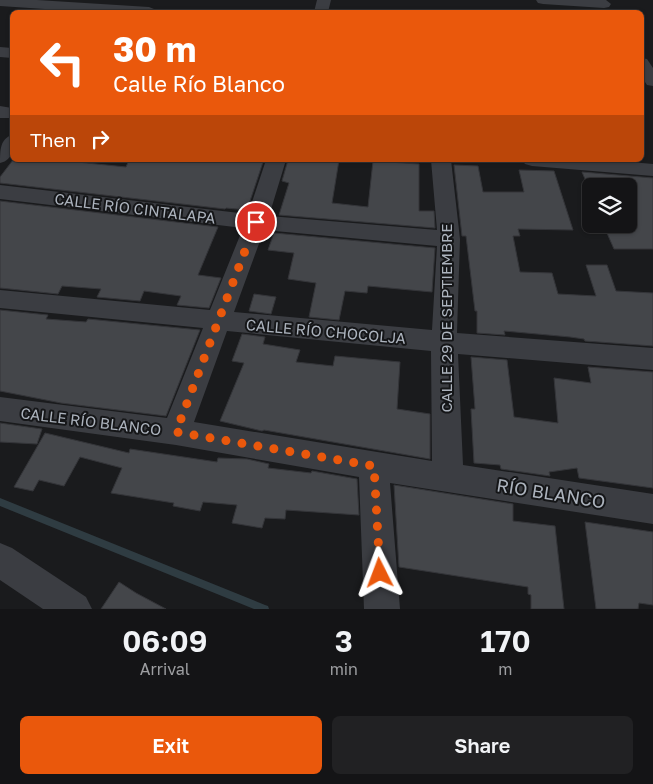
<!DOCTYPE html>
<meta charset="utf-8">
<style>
:root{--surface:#141416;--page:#212123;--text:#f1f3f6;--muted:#9d9ea1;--line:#333335;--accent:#ea580c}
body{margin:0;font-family:"Golos Text",sans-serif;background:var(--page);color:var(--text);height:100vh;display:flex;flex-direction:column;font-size:19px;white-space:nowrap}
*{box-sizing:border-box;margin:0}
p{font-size:16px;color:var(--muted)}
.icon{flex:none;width:28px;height:28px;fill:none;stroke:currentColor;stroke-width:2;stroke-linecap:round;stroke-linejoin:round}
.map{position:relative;height:609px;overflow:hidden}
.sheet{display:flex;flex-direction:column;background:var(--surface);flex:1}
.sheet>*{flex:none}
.top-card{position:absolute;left:10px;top:10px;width:634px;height:152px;border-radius:8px;box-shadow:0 1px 4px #0004,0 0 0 1px var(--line);background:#ea580c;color:#fff;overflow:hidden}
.controls{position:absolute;left:582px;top:178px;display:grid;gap:10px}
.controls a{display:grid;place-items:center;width:55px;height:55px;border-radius:8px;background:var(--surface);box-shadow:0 1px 4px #0004,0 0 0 1px var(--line);font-size:25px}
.pin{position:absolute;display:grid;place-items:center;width:42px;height:42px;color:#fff;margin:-21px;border:2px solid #fff;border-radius:50%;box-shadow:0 1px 5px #0007}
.me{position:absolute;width:55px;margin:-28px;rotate:357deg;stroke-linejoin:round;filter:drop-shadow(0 0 4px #0008)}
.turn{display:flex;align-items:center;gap:18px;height:105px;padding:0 20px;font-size:22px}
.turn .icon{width:65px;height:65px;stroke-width:2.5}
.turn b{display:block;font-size:35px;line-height:42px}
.then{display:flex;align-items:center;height:48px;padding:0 20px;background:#0003;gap:10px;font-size:19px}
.eta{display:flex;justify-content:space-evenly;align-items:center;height:85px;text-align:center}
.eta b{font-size:30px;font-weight:600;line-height:35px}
.primary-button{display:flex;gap:10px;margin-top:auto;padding:10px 20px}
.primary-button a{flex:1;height:58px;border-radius:8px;background:var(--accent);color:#fff;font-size:20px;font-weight:600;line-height:58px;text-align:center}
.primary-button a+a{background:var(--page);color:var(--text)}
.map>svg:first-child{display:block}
</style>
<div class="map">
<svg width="653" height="609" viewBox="0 0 653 609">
<rect width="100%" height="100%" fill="#1a1b1d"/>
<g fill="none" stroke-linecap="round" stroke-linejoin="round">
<path fill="#2f3c42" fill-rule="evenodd" d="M 0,498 L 265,605 L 268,606 L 269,609 L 254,609 L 0,506 Z"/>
</g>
<g fill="#44464a" stroke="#343539">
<path d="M 13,160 L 78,160 L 77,162 L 126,167 L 129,160 L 196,160 L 217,162 L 218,160 L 245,160 L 263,162 L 247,210 L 226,208 L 225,209 L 0,183 L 0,177 Z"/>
<path d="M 288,160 L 339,160 L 332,203 L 368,207 L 373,161 L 419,164 L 419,211 L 434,211 L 435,228 L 279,215 L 289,183 L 282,181 Z"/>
<path d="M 454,165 L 478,166 L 483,192 L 524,192 L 519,170 L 554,171 L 573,230 L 518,229 L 520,236 L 513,236 L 520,272 L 552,273 L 558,294 L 596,296 L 586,265 L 607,265 L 616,291 L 653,293 L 653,346 L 585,341 L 584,339 L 570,337 L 504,331 L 505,335 L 477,333 L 477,311 L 475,311 L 466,236 L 462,236 Z"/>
<path d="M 582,172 L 653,178 L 653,249 L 614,249 L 603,224 L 629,224 L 629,186 L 588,186 Z"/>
<path d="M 0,201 L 218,227 L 198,275 L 221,278 L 209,308 L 177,305 L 181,296 L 144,291 L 140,301 L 97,297 L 101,289 L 62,286 L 58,294 L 0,288 Z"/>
<path d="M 274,233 L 435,248 L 432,292 L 368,286 L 367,293 L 345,291 L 339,320 L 309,317 L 316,283 L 288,279 L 294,253 L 268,250 Z"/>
<path d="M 254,294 L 276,297 L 271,314 L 249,311 Z"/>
<path d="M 0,310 L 48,315 L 46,319 L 86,322 L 88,319 L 200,330 L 166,416 L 61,403 L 0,391 Z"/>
<path d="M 242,334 L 265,337 L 263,344 L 300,350 L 296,362 L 333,366 L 335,356 L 400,362 L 397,409 L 430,414 L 430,459 L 264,430 L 262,431 L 220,421 L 244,363 L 232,361 Z"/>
<path d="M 471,357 L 507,360 L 514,417 L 558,423 L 554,378 L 591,383 L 588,367 L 653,372 L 653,488 L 579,478 L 577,468 L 549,472 L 550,476 L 501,469 L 500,465 L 474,463 L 471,409 L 475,409 Z"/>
<path d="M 0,423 L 42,429 L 37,444 L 0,442 Z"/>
<path d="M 45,433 L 129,453 L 130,449 L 217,462 L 218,458 L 247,459 L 269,464 L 268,468 L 311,473 L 312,471 L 357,479 L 359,515 L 286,510 L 285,519 L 265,518 L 262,528 L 232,523 L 237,505 L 203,502 L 200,511 L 173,506 L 174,503 L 111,493 L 122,468 L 80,457 L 64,486 L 39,480 L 33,491 L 14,487 Z"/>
<path d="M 394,485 L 513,504 L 513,521 L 555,526 L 564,609 L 531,609 L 531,595 L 528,594 L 528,587 L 399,567 Z"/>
<path d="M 585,522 L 653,532 L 653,605 L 639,603 L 638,609 L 596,609 Z"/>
<path d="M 119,582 L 136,593 L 166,609 L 101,609 Z"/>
</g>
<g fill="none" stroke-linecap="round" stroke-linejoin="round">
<g fill="#3b3d42" fill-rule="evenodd">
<path d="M 0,0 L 37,0 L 149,7 L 154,9 L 157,12 L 89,12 L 0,6 Z"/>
<path d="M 317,0 L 331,0 L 328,12 L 314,12 Z"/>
<path d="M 536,0 L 606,0 L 611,4 L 609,7 L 604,8 L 543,4 L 538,3 Z"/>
<path d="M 0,47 L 12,48 L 12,58 L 0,57 Z"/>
<path d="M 641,58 L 647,59 L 653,68 L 653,86 L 647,85 L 641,76 Z"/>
<path d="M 0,106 L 12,108 L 12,118 L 0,118 Z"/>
<path d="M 12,135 C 13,147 14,160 0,163 C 0,150 0,139 12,135 Z"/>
<path d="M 266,160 L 286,160 L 269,216 L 437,230 L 431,160 L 451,160 L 460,239 L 457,333 L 653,348 L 653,370 L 458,354 L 463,465 L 653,494 L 653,524 L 390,483 L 400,609 L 364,609 L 359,477 L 176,445 L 0,421 L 0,397 L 167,418 L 203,328 L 0,308 L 0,290 L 210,310 L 243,228 L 0,199 L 0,185 L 248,214 ZM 264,230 L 437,246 L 432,330 L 234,312 ZM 227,331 L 431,351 L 432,461 L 194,422 Z"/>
<path d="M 522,160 L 608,160 L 653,164 L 653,176 L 532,166 L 525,164 Z"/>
<path d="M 0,543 L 12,548 L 86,597 L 92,609 L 43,609 L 0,580 Z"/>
</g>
</g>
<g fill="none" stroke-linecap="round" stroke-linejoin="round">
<path stroke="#ea580c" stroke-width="9" stroke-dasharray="0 16.2" d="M 256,222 L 176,432 L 374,466 L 380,573"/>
</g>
<g text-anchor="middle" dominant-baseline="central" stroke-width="4" stroke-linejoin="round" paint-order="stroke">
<g font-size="15" fill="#acb3bd" stroke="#151618">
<text transform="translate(135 208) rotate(7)">CALLE RÍO CINTALAPA</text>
<text transform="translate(446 318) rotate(-90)">CALLE 29 DE SEPTIEMBRE</text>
<text transform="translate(326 331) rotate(5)">CALLE RÍO CHOCOLJA</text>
<text transform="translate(91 421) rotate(7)">CALLE RÍO BLANCO</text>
</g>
<g font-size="18" fill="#acb3bd" stroke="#151618">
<text transform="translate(551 493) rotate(9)">RÍO BLANCO</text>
</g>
</g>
</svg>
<div class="controls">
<a><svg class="icon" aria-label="layers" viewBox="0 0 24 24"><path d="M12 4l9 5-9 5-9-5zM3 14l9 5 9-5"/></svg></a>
</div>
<div class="pin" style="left:256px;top:222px;background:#d93025"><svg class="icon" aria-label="arrive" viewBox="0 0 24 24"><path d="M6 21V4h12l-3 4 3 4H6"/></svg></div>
<svg class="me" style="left:380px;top:573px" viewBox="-20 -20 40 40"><path d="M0-17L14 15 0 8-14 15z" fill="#ea580c" stroke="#fff" stroke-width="4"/></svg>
<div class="top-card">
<div class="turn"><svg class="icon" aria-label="left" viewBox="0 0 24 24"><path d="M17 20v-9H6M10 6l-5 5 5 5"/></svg><div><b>30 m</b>Calle Río Blanco</div></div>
<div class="then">Then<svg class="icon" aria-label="right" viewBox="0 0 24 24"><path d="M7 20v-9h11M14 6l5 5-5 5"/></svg></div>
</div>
</div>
<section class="sheet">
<div class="eta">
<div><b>06:09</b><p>Arrival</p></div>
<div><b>3</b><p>min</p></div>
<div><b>170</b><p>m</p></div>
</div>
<div class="primary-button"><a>Exit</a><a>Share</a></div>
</section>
